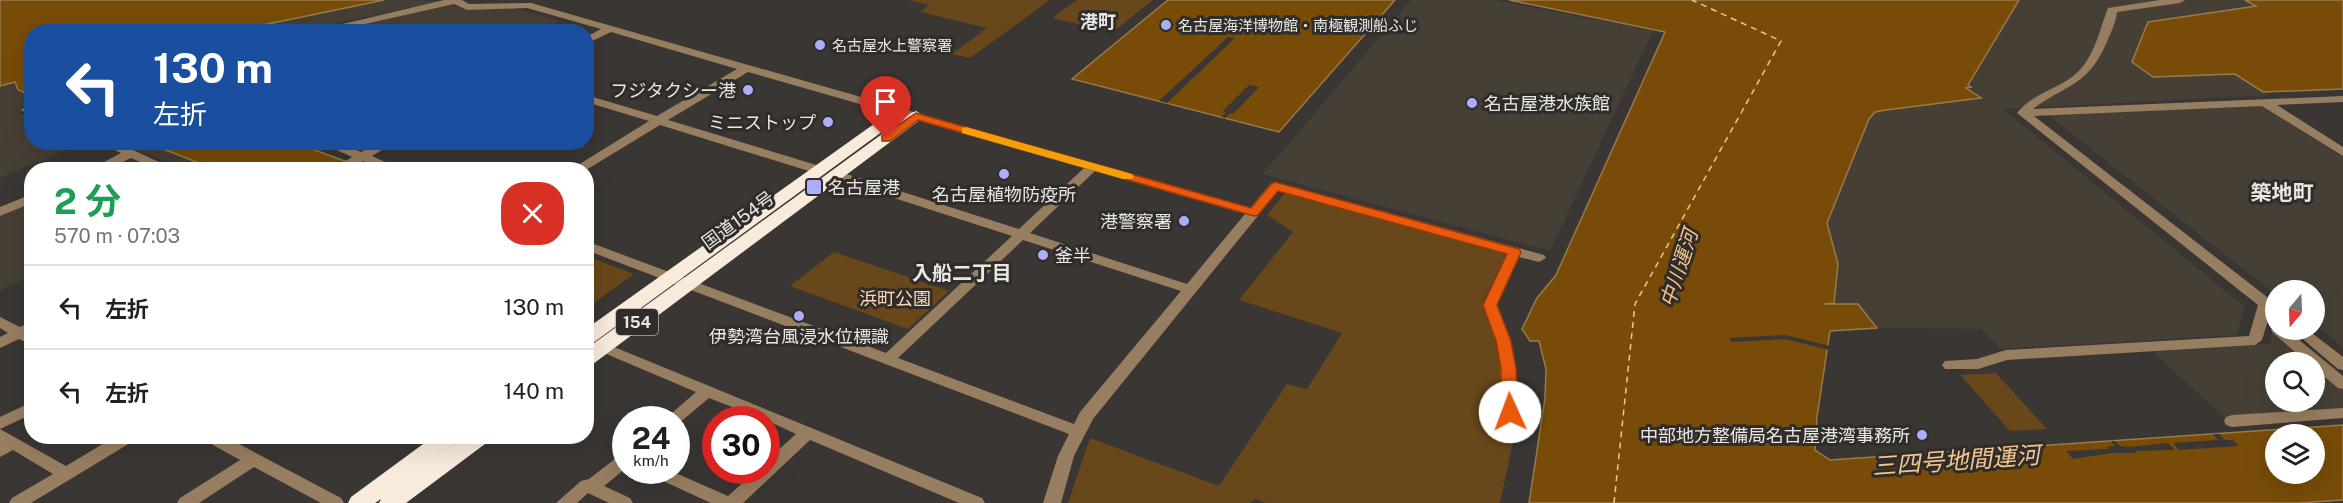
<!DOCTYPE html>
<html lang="ja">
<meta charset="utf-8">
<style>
:root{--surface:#fff;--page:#f2f2f2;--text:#202124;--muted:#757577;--line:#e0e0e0}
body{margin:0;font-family:"Public Sans","Noto Sans JP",sans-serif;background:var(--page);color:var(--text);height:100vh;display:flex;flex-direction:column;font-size:22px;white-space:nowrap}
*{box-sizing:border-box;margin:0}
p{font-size:20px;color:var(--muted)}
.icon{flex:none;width:33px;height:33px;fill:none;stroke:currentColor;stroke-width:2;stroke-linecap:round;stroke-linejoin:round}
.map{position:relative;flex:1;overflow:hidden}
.drawer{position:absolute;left:24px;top:162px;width:570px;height:282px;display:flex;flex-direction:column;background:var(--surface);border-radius:24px;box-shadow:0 6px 24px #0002}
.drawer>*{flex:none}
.banner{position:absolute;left:24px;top:24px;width:570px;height:126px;border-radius:24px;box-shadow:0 6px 24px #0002;background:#1a4fa0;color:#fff;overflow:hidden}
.needle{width:39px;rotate:199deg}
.controls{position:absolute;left:2265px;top:280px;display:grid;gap:12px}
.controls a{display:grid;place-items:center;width:60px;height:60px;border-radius:50%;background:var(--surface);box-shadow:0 6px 24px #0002;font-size:30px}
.speed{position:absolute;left:612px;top:406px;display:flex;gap:12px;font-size:30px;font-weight:700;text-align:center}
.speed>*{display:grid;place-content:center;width:78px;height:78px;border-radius:50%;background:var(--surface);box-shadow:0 6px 24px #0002;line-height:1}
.speed small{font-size:15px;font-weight:400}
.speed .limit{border:9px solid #d22;background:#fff;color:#111}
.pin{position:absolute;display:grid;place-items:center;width:51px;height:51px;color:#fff;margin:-62px -26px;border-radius:50% 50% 50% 0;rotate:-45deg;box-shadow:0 0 6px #0007}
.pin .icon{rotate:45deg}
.me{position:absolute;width:66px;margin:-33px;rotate:358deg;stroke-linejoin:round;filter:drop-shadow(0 0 4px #0008)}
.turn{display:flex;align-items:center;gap:21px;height:126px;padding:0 30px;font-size:27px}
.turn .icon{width:78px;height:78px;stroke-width:2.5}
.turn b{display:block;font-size:42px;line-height:51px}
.round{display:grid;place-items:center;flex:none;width:63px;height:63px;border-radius:24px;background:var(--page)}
.head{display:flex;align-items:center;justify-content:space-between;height:102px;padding:0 30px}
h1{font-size:36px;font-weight:700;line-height:45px;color:#1e9e55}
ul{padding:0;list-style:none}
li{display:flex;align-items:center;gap:18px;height:84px;padding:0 30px;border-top:2px solid var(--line)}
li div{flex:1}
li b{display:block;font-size:22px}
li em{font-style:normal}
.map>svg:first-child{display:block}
</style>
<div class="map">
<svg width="2343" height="503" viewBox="0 0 2343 503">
<rect width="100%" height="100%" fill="#393633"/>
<g fill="#463f36">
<path d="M 384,0 L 441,1 L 300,31 L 234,32 Z"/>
<path d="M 1411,0 L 1495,0 L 1653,31 L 1550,251 L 1263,174 Z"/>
<path d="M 2019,0 L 2245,0 L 2257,6 L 2246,6 L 2148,22 L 2153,77 L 2235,74 L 2268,95 L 2003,109 L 2245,307 L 2237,335 L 2000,349 L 1982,329 L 1877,328 L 1858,304 L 1824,305 L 1838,264 L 1827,224 L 1869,118 L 1875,112 L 1886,110 L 1980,98 L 1965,87 L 1969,86 Z"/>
<path d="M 448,5 L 468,9 L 513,8 L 560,21 L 540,32 L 391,32 L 366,23 Z"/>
<path d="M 15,82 L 18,90 L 31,95 L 31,108 L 19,113 L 31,118 L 32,142 L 83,143 L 0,178 L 0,86 Z"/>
<path d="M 2260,104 L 2343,157 L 2343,348 L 2315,325 L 2314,291 L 2276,291 L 2275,294 L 2048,115 Z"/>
<path d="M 119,143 L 148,143 L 214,169 L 185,169 Z"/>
<path d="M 31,203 L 31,276 L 0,291 L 0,217 Z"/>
<path d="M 2272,332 L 2276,332 L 2313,363 L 2276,363 L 2276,402 L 2314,402 L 2315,364 L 2343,388 L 2343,409 L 2224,417 L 2153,352 L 2269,344 Z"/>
</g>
<g fill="#68471a">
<path d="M 908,0 L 1050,0 L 970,58 L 952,54 L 987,28 L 920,12 L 929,5 Z"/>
<path d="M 1077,0 L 1153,0 L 1113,32 L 1052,18 Z"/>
<path d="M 1286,192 L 1507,252 L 1483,302 L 1496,336 L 1511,382 L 1525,386 L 1500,503 L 1266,503 L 1255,499 L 1250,503 L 1068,503 L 1090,438 L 1219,486 L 1287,384 L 1307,389 L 1342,333 L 1239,300 L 1293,232 L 1267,215 Z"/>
<path d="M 834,252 L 949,291 L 908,329 L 790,286 Z"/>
<path d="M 587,256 L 634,274 L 587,308 L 586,308 Z"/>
<path d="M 1996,373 L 2047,429 L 2010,431 L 1960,375 Z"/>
</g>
<g fill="#784c08" stroke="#9a7a4a" stroke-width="1.5" fill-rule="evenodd">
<path d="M 0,0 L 384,0 L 234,31 L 32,32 L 31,95 L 18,90 L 15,82 L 0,86 Z"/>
<path d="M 1168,0 L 1395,0 L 1279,132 L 1072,79 Z"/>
<path d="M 1509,0 L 2019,0 L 1968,85 L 1971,87 L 1966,88 L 1981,98 L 1886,110 L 1875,112 L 1869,119 L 1827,223 L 1838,264 L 1834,303 L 1824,304 L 1858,304 L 1877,328 L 1830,331 L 1817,417 L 1815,450 L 1830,460 L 2343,425 L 2343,500 L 2299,503 L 1529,503 L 1545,398 L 1546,369 L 1539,341 L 1530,341 L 1522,329 L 1537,298 L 1556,275 L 1665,32 ZM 2276,435 L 2314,435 L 2314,474 L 2276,474 Z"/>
<path d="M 2245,0 L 2343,0 L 2343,89 L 2263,92 L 2235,74 L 2153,77 L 2132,62 L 2148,22 L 2256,6 Z"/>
<path d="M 148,143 L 296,143 L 366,169 L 214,169 Z"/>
</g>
<g fill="#393633">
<path d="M 1228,37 L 1235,38 L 1167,103 L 1159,101 Z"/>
<path d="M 1249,85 L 1259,87 L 1233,114 L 1230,113 L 1225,118 L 1221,117 L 1226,113 L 1223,111 Z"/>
<path d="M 1785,335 L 1830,346 L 1829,350 L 1786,339 L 1731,342 L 1729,338 Z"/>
<path d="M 2213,434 L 2219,434 L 2225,440 L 2233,440 L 2239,446 L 2179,450 L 2173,443 L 2218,440 Z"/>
<path d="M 2111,441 L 2115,441 L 2120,446 L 2131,447 L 2168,443 L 2175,450 L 2135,451 L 2137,453 L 2112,453 L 2073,459 L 2066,451 L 2108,449 L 2107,447 L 2115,446 Z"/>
<path d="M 1924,453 L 1928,458 L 1939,457 L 1946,466 L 1894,468 L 1888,460 L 1922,458 L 1920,454 Z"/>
</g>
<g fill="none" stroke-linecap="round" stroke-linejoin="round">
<path stroke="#f4c58e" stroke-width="1.5" stroke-dasharray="6 5" stroke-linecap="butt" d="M 1614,503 L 1635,304 L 1781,41 L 1692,0"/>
<g fill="#987e60" fill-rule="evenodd">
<path d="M 444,0 L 462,0 L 469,4 L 531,3 L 1250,208 L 1271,183 L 1275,182 L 1544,255 L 1546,258 L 1539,262 L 1519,257 L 1497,305 L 1511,341 L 1516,368 L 1518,412 L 1516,416 L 1504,416 L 1502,412 L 1500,368 L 1497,341 L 1483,305 L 1507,253 L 1278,191 L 1093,419 L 1074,456 L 1061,503 L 1043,503 L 1058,456 L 1069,434 L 586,250 L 586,241 L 886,353 L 1012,236 L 832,178 L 830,175 L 832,172 L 840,172 L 1019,229 L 1084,168 L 748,72 L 668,120 L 823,167 L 825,170 L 823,173 L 815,173 L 660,125 L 586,170 L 570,170 L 649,121 L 586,102 L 586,95 L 657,116 L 737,69 L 611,32 L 586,44 L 586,37 L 601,29 L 527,8 L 467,10 L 454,4 L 365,24 L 385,32 L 368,32 L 353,26 L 330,32 L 309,32 ZM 1095,171 L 1245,214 L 1187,284 L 1030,233 ZM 1023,240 L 1181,291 L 1080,412 L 1074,424 L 898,358 Z"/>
<path d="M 2160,0 L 2185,0 L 2180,3 L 2117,12 C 2116,23 2110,34 2106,44 C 2087,87 2066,84 2033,109 L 2343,96 L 2343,102 L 2277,105 L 2343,147 L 2343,156 L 2262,106 L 2034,116 L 2276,304 L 2276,316 L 2270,314 L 2262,340 L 2255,345 L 2007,360 L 1978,369 L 1945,369 L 1942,365 L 1945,361 L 1977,359 L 2006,350 L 2249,336 L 2258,305 L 2017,113 C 2031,95 2054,90 2072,77 C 2094,61 2099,31 2108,8 Z"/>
<path d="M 27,107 L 32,108 L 32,115 L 21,110 Z"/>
<path d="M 99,142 L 116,142 L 176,170 L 158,170 L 131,158 L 106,170 L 89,170 L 121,153 Z"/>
<path d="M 319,142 L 337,142 L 361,152 L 379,142 L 395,142 L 372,156 L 403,170 L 385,170 L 363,161 L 347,170 L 331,170 L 352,157 Z"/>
<path d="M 32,194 L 32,203 L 0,216 L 0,207 Z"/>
<path d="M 0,317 L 20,327 L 32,322 L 32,345 L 19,339 L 0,348 L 0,337 L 8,333 L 0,328 Z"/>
<path d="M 2276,326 L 2276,330 L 2287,330 L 2343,376 L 2343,389 L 2338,388 L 2314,368 L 2314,363 L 2308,363 L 2273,333 L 2271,330 Z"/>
<path d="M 2292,330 L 2308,330 L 2343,357 L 2343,370 L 2338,369 Z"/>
<path d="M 602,342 L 982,498 L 985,503 L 959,503 L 810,440 L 743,503 L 711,503 L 650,475 L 648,471 L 671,471 L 728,496 L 756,471 L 766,471 L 766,461 L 796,434 L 766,420 L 709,398 L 678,424 L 676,420 L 664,420 L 696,392 L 597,350 L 595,347 L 597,344 Z"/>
<path d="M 32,402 L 32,414 L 0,429 L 66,466 L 116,436 L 137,436 L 135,440 L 31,503 L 9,503 L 12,498 L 53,474 L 13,450 L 0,457 L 0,417 Z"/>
<path d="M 2343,408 L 2343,418 L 2232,427 L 2226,425 L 2224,421 L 2226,417 L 2232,415 Z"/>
<path d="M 202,436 L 224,436 L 341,498 L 344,503 L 321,503 L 254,467 L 199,503 L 177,503 L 180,498 L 240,460 L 204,440 Z"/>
<path d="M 626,453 L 626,468 L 604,486 L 630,498 L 633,503 L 609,503 L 588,493 L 577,503 L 556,503 L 581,481 L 589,479 L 620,455 Z"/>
</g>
<g fill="#f8ebdc" fill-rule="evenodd">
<path d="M 900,107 L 905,109 L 908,112 L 905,115 L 593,343 L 586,345 L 586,329 L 895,109 Z"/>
<path d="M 916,111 L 924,116 L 921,119 L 593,364 L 586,365 L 586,349 L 911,113 Z"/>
<path d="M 434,436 L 460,436 L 458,441 L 424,466 L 465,436 L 491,436 L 489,441 L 406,503 L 379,503 L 381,499 L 375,503 L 348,503 L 351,497 Z"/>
</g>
</g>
<path fill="#ea580c" stroke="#983908" stroke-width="1.5" d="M 916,113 L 1251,208 L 1271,184 L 1275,182 L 1519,249 L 1521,252 L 1497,305 L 1511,341 L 1516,368 L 1518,412 L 1516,415 L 1504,415 L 1502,412 L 1501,368 L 1496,341 L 1483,305 L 1507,254 L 1278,191 L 1258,215 L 1254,216 L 918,120 L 890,141 L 882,141 L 882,136 Z"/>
<path fill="#f59e0b" d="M 966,127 L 1132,174 L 1134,177 L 1132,179 L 1123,179 L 962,133 L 962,128 Z"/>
<g fill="#abaffb" stroke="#2f2c29" stroke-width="2">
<circle cx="1166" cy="25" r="6"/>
<circle cx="820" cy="45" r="6"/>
<circle cx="748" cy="90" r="6"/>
<circle cx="1472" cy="103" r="6"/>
<circle cx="828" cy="122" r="6"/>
<circle cx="1004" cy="174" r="6"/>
<rect x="806" y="179" width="16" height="16" rx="3"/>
<circle cx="1184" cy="221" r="6"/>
<circle cx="1043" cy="255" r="6"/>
<circle cx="799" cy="316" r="6"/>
<circle cx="1922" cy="435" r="6"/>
</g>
<g text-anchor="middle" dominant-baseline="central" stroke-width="6" stroke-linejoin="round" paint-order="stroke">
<g font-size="15" fill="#e9e7e5" stroke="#2f2c29" text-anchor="start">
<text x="1178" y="25">名古屋海洋博物館・南極観測船ふじ</text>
<text x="832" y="45">名古屋水上警察署</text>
</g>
<rect fill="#2f2c29" stroke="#b1afad" stroke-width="1.5" x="616" y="309" width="42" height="26" rx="4.5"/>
<g font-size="16" font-weight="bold" fill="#e9e7e5">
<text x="637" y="322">154</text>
</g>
<g font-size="18" font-weight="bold" fill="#e9e7e5" stroke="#2f2c29">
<text x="1098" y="21">港町</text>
</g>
<g font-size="18" fill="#e9e7e5" stroke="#2f2c29" text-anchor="end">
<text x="736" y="90">フジタクシー港</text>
<text x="1484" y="103" text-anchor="start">名古屋港水族館</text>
<text x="816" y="122">ミニストップ</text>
<text x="828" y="187" text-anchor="start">名古屋港</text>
<text x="1004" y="194" text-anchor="middle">名古屋植物防疫所</text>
<text x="1172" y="221">港警察署</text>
<text x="1055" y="255" text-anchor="start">釜半</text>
<text x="799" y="336" text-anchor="middle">伊勢湾台風浸水位標識</text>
<text x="1910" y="435">中部地方整備局名古屋港湾事務所</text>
</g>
<g font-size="18" fill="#e9e7e5" stroke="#2f2c29">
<text transform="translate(738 220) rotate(-36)">国道154号</text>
</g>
<g font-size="18" fill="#fbdbb7" stroke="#2f2c29">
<text x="895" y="298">浜町公園</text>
</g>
<g font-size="20" font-style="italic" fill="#f4c58e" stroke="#2f2c29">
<text transform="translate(1679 268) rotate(-72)">中川運河</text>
</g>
<g font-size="20" font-weight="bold" fill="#e9e7e5" stroke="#2f2c29">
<text x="962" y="273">入船二丁目</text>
</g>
<g font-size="21" font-weight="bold" fill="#e9e7e5" stroke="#2f2c29">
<text x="2282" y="192">築地町</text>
</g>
<g font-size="24" font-style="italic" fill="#f4c58e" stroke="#2f2c29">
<text transform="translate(1956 460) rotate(-4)">三四号地間運河</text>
</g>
</g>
</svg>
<div class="controls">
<a><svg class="needle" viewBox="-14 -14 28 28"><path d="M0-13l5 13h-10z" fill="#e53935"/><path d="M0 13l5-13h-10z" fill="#757577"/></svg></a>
<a><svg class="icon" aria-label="search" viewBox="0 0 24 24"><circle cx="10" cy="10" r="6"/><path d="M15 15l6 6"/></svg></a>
<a><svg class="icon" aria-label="layers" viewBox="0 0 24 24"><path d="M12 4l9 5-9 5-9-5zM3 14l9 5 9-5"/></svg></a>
</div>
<div class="speed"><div>24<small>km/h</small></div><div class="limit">30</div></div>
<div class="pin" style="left:886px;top:138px;background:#d93025"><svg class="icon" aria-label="arrive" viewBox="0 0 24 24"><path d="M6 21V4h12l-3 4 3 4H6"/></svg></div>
<svg class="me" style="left:1510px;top:412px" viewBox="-20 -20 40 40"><circle r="19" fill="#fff"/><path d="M0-13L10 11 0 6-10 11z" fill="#ea580c"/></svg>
<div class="banner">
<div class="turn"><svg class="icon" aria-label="left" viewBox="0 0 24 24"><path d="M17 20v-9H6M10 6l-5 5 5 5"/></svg><div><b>130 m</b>左折</div></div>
</div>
<section class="drawer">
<div class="head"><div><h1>2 分</h1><p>570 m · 07:03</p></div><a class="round" style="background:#d93025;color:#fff"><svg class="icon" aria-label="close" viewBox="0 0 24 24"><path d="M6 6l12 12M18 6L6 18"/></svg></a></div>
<ul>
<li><svg class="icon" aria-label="left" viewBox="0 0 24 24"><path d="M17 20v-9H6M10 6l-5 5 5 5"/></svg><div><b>左折</b></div><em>130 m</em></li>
<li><svg class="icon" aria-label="left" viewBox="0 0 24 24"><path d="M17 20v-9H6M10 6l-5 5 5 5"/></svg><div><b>左折</b></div><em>140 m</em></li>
</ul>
</section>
</div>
